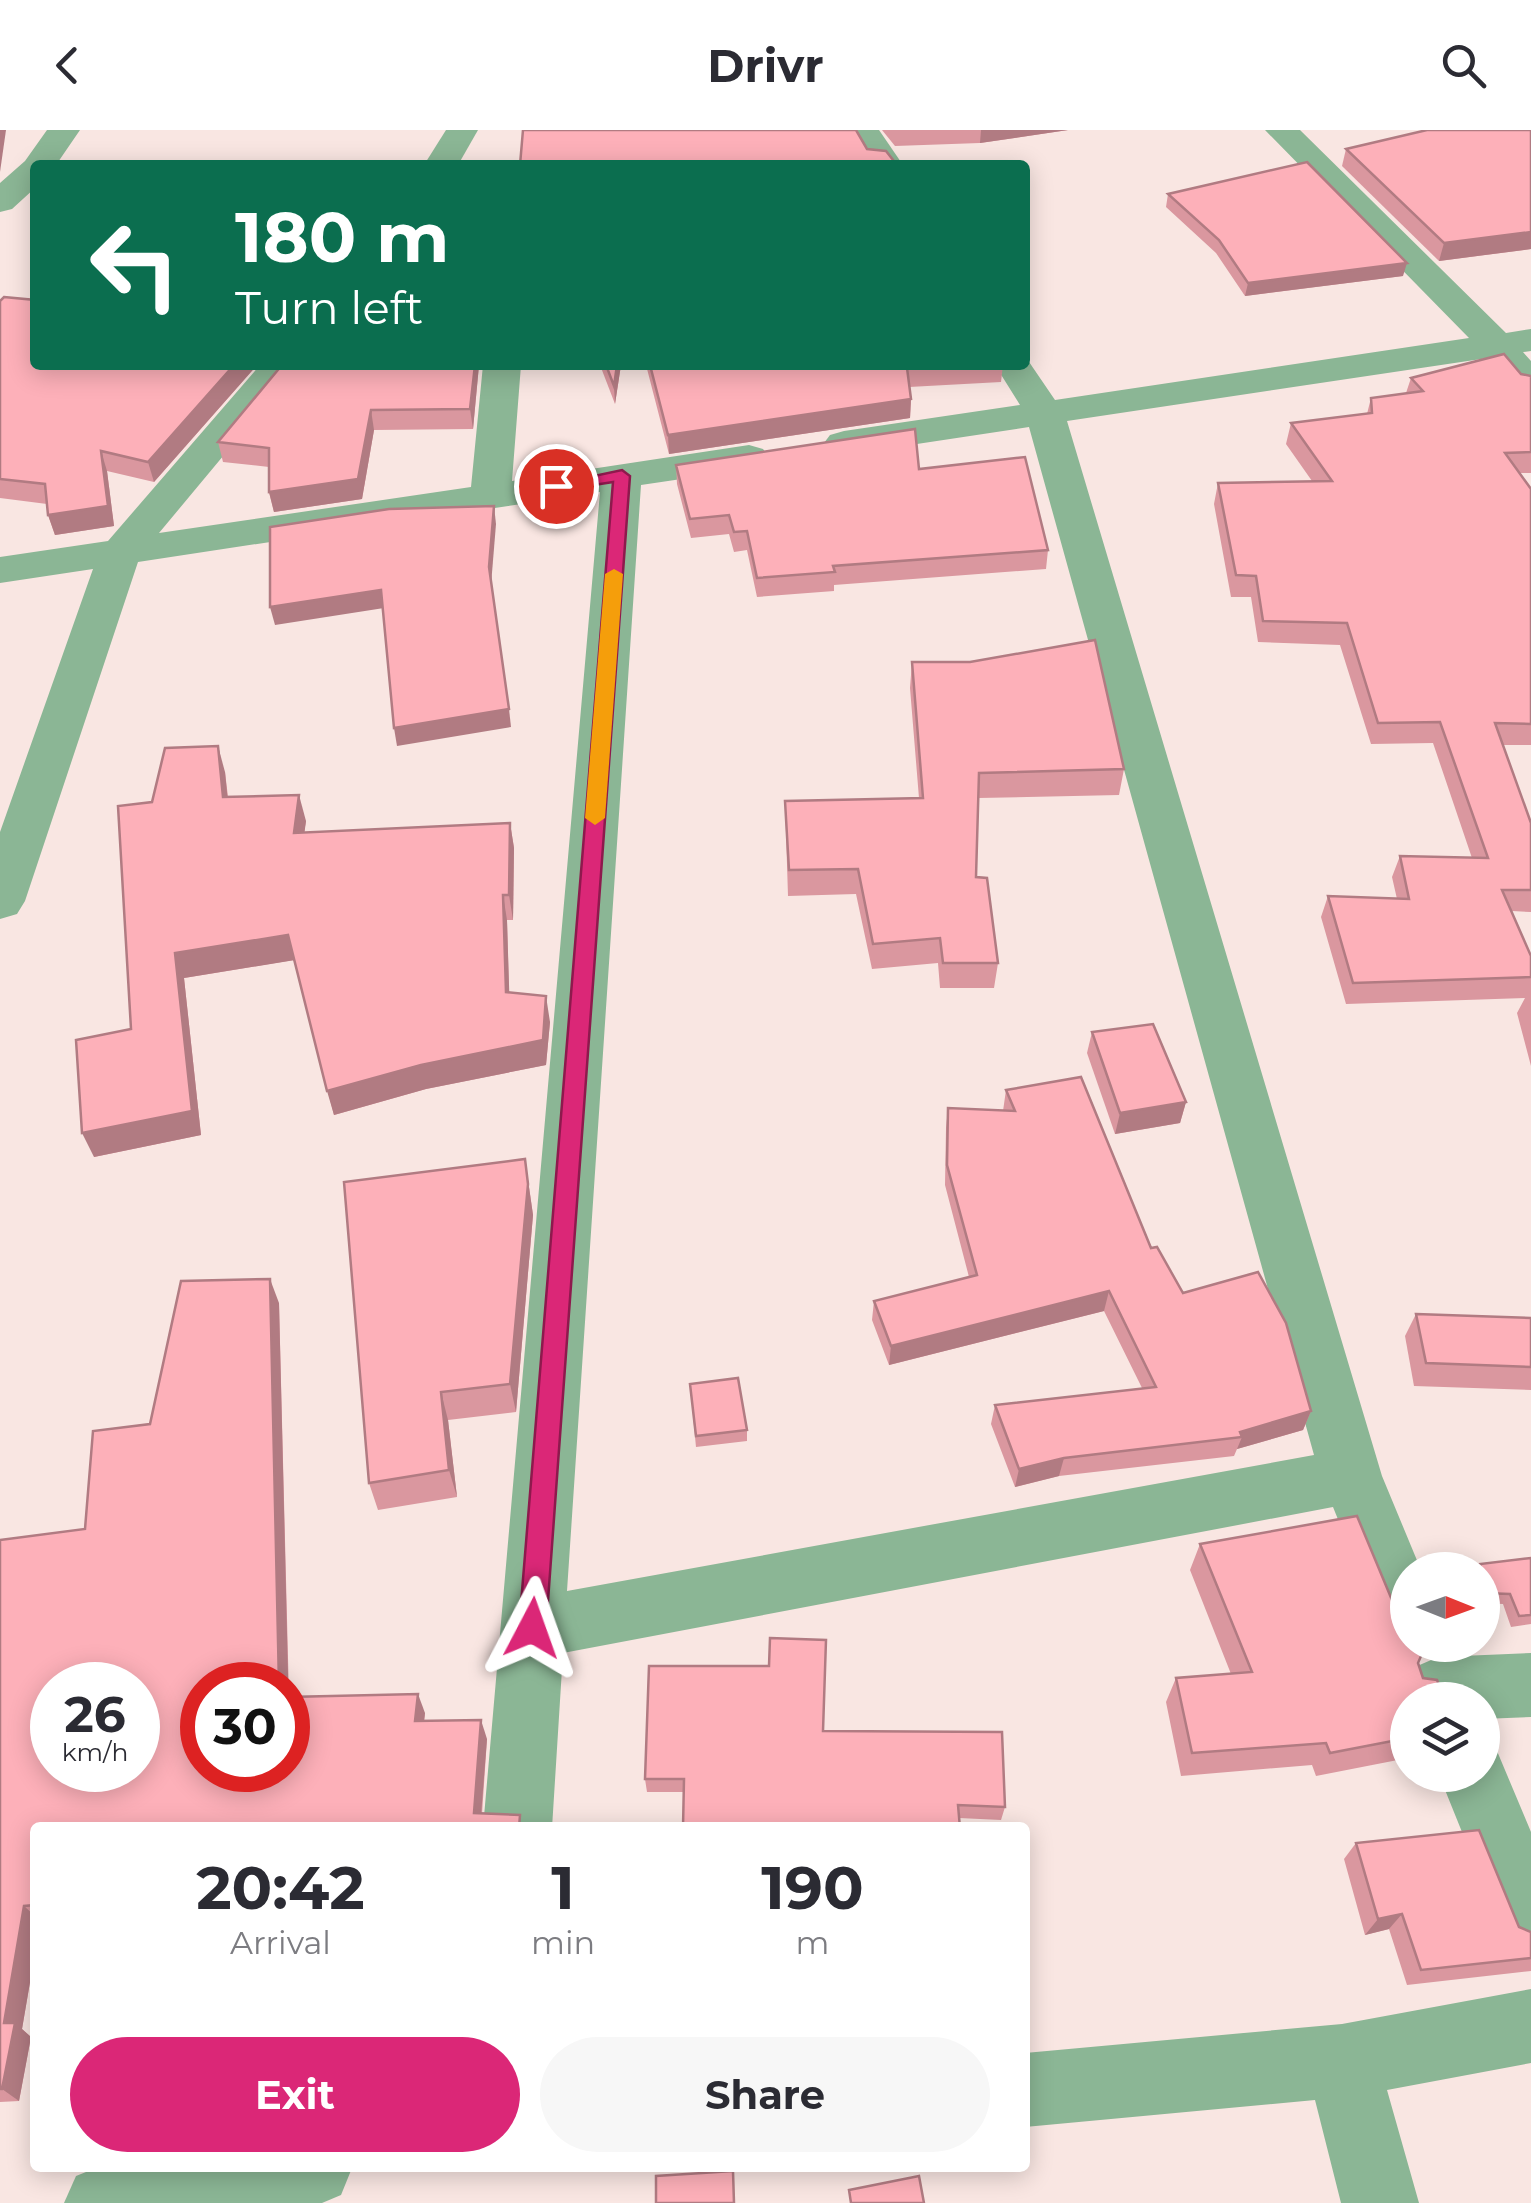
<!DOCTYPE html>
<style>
:root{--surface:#fff;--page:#f7f7f7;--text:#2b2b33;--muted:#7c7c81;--accent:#db2777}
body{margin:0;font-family:Montserrat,sans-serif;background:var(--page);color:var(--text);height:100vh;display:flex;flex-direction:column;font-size:38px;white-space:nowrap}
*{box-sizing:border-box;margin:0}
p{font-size:32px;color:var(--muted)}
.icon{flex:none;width:55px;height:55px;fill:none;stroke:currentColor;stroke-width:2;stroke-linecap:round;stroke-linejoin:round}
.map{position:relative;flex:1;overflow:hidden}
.panel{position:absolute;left:30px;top:1692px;width:1000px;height:350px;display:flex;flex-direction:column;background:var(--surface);border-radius:10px;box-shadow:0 5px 25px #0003}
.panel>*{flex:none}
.guide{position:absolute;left:30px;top:30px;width:1000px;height:210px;border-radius:10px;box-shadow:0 5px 25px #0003;background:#0b6e4f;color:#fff;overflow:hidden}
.needle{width:65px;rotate:91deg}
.controls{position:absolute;left:1390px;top:1422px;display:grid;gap:20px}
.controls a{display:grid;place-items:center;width:110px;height:110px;border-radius:50%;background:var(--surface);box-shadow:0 5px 25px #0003;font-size:50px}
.speed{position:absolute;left:30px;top:1532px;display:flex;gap:20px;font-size:50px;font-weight:700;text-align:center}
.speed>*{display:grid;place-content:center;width:130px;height:130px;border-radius:50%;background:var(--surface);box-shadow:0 5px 25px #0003;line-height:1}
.speed small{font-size:25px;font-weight:400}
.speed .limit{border:15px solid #d22;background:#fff;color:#111}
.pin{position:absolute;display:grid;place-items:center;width:85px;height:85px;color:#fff;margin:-42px;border:5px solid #fff;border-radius:50%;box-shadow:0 2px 10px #0007}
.me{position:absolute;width:110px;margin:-55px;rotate:4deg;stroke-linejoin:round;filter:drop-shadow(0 0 8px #0008)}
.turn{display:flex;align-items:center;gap:35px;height:210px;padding:0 40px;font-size:45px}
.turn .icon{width:130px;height:130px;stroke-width:2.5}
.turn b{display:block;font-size:70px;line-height:85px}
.eta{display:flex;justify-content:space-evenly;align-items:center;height:170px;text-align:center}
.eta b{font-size:60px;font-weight:700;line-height:70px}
.button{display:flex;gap:20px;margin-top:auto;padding:20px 40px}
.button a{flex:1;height:115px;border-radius:60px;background:var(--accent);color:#fff;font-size:40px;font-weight:700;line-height:115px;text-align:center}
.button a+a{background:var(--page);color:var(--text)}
header{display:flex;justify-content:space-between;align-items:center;height:130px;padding:0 40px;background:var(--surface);font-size:45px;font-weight:700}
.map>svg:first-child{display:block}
</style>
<header><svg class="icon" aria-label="back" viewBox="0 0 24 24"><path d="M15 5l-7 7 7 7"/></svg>Drivr<svg class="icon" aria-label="search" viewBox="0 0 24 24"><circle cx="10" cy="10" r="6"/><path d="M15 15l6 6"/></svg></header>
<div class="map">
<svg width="1531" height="2073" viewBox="0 0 1531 2073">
<rect width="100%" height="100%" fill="#f9e6e2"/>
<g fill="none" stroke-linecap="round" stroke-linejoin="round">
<g fill="#8bb695" fill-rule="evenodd">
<path d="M 47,0 L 80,0 L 56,35 L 35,35 L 35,58 L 12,79 L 0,82 L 0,53 L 25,31 Z"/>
<path d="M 446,0 L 478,0 L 458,35 L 424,35 Z"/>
<path d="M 847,0 L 879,0 L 903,35 L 869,35 Z"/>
<path d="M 1265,0 L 1300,0 L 1506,203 L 1531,199 L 1531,221 L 1523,222 L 1531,231 L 1531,267 L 1517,263 L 1488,228 L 1067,291 L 1382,1346 L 1421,1440 L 1408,1440 L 1409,1515 L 1385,1506 L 1333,1377 L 563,1523 L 552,1698 L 483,1698 L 600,362 L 138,432 L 25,771 L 17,784 L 0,789 L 0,702 L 93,439 L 0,453 L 0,427 L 108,411 L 260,235 L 299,235 L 159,403 L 471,357 L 483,235 L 521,235 L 512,351 L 749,315 L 763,319 L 769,327 L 763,335 L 749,339 L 641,355 L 567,1461 L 1314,1325 L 1029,297 L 844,325 L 830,321 L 824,313 L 830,305 L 844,301 L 1020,275 L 995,235 L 1025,235 L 1025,226 L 1055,270 L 1469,208 Z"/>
<path d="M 1531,1523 L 1531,1587 L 1482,1589 L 1482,1570 L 1410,1570 L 1405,1559 L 1415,1537 L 1438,1527 Z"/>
<path d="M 1482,1615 L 1497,1621 L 1531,1702 L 1531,1821 L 1506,1811 L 1439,1645 L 1482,1645 Z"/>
<path d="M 1531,1859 L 1531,1933 L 1387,1960 L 1419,2073 L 1341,2073 L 1315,1970 L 1025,1997 L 1025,1923 L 1342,1894 Z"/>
<path d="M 96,2038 L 352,2038 L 341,2065 L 322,2073 L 64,2073 L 76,2046 Z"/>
</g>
</g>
<g fill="#da979f">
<path d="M 882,0 L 1068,0 L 980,13 L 895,16 Z"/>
<path d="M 1531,0 L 1531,119 L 1439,131 L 1342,36 L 1346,19 Z"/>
<path d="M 1168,64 L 1403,146 L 1245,166 L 1216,123 L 1166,77 Z"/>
<path d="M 0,171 L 257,235 L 154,352 L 107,341 L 114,396 L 55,405 L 48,385 L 47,374 L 0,368 Z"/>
<path d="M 282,235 L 479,235 L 473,299 L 374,300 L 362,369 L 274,382 L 269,362 L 269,337 L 223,332 L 218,312 Z"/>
<path d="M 600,235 L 621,235 L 615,274 Z"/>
<path d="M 646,235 L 1003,235 L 1001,252 L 909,257 L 911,269 L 910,288 L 669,324 Z"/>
<path d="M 1521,244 L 1531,246 L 1531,343 L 1520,343 L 1531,359 L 1531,615 L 1503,615 L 1531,693 L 1531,782 L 1512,781 L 1531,826 L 1531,936 L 1517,883 L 1525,868 L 1346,874 L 1321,787 L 1328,766 L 1397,769 L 1392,747 L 1400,726 L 1472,728 L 1433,613 L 1371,614 L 1340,515 L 1258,512 L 1251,467 L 1231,467 L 1214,374 L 1218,353 L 1312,351 L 1286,314 L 1291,293 L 1367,284 L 1371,268 L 1406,263 L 1411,248 Z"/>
<path d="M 676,335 L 919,339 L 1048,420 L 1046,439 L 834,455 L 834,461 L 757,467 L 747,420 L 734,422 L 729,404 L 691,408 L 677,354 Z"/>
<path d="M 912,532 L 1124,639 L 1119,665 L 978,668 L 976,747 L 998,833 L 994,858 L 940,858 L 938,833 L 872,839 L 856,764 L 788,766 L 785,671 L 919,668 L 910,558 Z"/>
<path d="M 225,642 L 228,667 L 306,691 L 304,703 L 510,693 L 514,718 L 513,790 L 507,790 L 509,862 L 550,892 L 546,935 L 426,959 L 334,985 L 294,830 L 184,848 L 201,1005 L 94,1027 L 131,899 L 152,672 Z"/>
<path d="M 1092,902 L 1186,972 L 1180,993 L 1115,1004 L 1087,923 Z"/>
<path d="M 1006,960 L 1151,1118 L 1183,1163 L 1311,1281 L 1303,1300 L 1237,1319 L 1234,1326 L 1059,1346 L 1015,1357 L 991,1294 L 995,1275 L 1142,1258 L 1104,1181 L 889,1235 L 872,1190 L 874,1171 L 969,1147 L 945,1055 L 946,998 L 948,978 L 1003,981 Z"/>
<path d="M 525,1029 L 533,1085 L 516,1282 L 448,1290 L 457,1367 L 378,1380 L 369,1353 Z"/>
<path d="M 279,1173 L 289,1567 L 425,1583 L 424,1591 L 487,1609 L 482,1684 L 35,1698 L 35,1823 L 22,1899 L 31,1907 L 19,1971 L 0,1972 L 0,1410 L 85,1399 L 150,1294 Z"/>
<path d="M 1416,1184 L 1531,1188 L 1531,1260 L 1414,1256 L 1405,1206 Z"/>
<path d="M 690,1254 L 747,1300 L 747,1311 L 696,1317 Z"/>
<path d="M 1200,1414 L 1418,1533 L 1408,1570 L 1408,1628 L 1316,1646 L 1312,1635 L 1181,1646 L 1166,1572 L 1176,1548 L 1231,1544 L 1190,1440 Z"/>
<path d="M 1531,1428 L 1531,1494 L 1511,1497 L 1503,1474 L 1482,1473 L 1482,1440 L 1476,1440 L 1480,1434 Z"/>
<path d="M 823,1601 L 1005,1677 L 1001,1690 L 959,1688 L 684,1662 L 647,1662 L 645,1649 Z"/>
<path d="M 1356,1713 L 1519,1797 L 1531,1802 L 1531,1841 L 1407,1855 L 1389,1799 L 1365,1805 L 1344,1729 Z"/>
</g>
<g fill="#b17b82">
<path d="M 0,0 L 6,0 L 0,42 Z"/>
<path d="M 981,0 L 1068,0 L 980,13 Z"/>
<path d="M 1531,102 L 1531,119 L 1439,131 L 1444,113 Z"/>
<path d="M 1407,133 L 1403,146 L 1245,166 L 1248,153 Z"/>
<path d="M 234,235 L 257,235 L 154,352 L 148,332 Z"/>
<path d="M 475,235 L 479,235 L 473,299 L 470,279 Z"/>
<path d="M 617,235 L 621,235 L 615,274 L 614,256 Z"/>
<path d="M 911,269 L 910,288 L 669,324 L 668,305 Z"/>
<path d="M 371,280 L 374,300 L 362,369 L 274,382 L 269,362 Z"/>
<path d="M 101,321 L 107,341 L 114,396 L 55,405 L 48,385 Z"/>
<path d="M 494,376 L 496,394 L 491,455 L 489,437 Z"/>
<path d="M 381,460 L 384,478 L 275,495 L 270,477 Z"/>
<path d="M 509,579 L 511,597 L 397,616 L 394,598 Z"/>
<path d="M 218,616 L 225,642 L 230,693 L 223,667 Z"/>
<path d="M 299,665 L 306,691 L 301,729 L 294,703 Z"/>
<path d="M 510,693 L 514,718 L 513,790 L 509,765 Z"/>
<path d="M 503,765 L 507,790 L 510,887 L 506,862 Z"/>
<path d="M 288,805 L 295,830 L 184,848 L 201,1005 L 94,1027 L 82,1003 L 175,823 Z"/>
<path d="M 546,866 L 550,892 L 546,935 L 426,959 L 334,985 L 327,961 Z"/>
<path d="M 1186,972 L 1180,993 L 1115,1004 L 1120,983 Z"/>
<path d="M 525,1029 L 533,1085 L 516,1282 L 510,1254 Z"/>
<path d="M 270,1149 L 279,1173 L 289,1586 L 288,1582 L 288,1555 L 279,1555 Z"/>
<path d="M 1109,1161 L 1104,1181 L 889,1235 L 891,1216 Z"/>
<path d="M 441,1262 L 448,1290 L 457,1367 L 449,1340 Z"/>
<path d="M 1311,1281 L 1303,1300 L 1237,1319 L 1242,1307 L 1240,1302 Z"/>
<path d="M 1064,1328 L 1059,1346 L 1015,1357 L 1019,1339 Z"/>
<path d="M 418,1564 L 425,1583 L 422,1610 L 415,1591 Z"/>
<path d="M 481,1590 L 487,1609 L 480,1698 L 474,1683 Z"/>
<path d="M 24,1776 L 35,1786 L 35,1823 L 22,1899 L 31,1907 L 19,1971 L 2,1959 L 4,1893 Z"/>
<path d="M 1402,1784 L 1389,1799 L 1365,1805 L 1378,1789 Z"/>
</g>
<g fill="#fdb0b9" stroke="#b17b82" stroke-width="2.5" fill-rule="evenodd">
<path d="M 523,0 L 856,0 L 867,19 L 886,21 L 897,35 L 520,35 Z"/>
<path d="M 1427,0 L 1531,0 L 1531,102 L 1444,113 L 1346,19 Z"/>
<path d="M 1307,32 L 1407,133 L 1248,153 L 1219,110 L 1168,64 Z"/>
<path d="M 4,167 L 35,170 L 35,235 L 234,235 L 148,332 L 101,321 L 108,376 L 48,385 L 45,354 L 0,349 L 0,171 Z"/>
<path d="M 1504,224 L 1521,244 L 1531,246 L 1531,322 L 1505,323 L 1531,359 L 1531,594 L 1495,593 L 1531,693 L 1531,760 L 1502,760 L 1531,826 L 1531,847 L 1353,853 L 1328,766 L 1409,769 L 1400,726 L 1488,728 L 1440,592 L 1378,593 L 1347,493 L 1263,491 L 1256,446 L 1236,445 L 1218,353 L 1332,351 L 1291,293 L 1372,283 L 1371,268 L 1423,261 L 1411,248 Z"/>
<path d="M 282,235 L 475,235 L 470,279 L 371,280 L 358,349 L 269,362 L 269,318 L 218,312 Z"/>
<path d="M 606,235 L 617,235 L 614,256 Z"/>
<path d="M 650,235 L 982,235 L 907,238 L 911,269 L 668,305 Z"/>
<path d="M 915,299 L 919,339 L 1025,327 L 1048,420 L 833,436 L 835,442 L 757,448 L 747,401 L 734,402 L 729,385 L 690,389 L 676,335 Z"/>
<path d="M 494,376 L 489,437 L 509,579 L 394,598 L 381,460 L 270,477 L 270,397 L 389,379 Z"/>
<path d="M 1095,510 L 1124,639 L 979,643 L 976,747 L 987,748 L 998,833 L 943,833 L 940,808 L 873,814 L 858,739 L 789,740 L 785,671 L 923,668 L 912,532 L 970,532 Z"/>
<path d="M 218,616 L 223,667 L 299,665 L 294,703 L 510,693 L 509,765 L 503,765 L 506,862 L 546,866 L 543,910 L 421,935 L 327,961 L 288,805 L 175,823 L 192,981 L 82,1003 L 76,910 L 131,899 L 118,676 L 152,672 L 165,618 Z"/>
<path d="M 1153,894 L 1186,972 L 1120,983 L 1092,902 Z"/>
<path d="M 1081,947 L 1151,1118 L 1157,1117 L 1183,1163 L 1258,1142 L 1286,1193 L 1311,1281 L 1240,1302 L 1242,1307 L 1064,1328 L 1019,1339 L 995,1275 L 1156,1257 L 1109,1161 L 891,1216 L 874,1171 L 977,1145 L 947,1035 L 948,978 L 1015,981 L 1006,960 Z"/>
<path d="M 525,1029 L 528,1054 L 510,1254 L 441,1262 L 449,1340 L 369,1353 L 344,1052 Z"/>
<path d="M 270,1149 L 279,1555 L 202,1555 L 202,1640 L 288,1640 L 288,1567 L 418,1564 L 415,1591 L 481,1590 L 474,1683 L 520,1685 L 519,1698 L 35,1698 L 35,1775 L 24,1776 L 4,1893 L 15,1893 L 2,1959 L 0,1959 L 0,1410 L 85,1399 L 93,1301 L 150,1294 L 181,1151 ZM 52,1555 L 138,1555 L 138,1640 L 52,1640 Z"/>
<path d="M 1416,1184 L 1531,1188 L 1531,1237 L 1426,1233 Z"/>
<path d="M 738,1248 L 747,1300 L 696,1306 L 690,1254 Z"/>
<path d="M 1357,1386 L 1397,1482 L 1408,1487 L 1408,1515 L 1423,1515 L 1424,1519 L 1418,1533 L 1423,1548 L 1437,1550 L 1445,1570 L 1408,1570 L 1408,1608 L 1330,1623 L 1326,1613 L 1192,1623 L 1176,1548 L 1252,1542 L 1200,1414 Z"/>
<path d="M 1531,1428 L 1531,1485 L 1519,1486 L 1510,1464 L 1482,1463 L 1482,1440 L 1481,1440 L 1480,1434 Z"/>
<path d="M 770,1508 L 826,1510 L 823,1601 L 1002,1602 L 1005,1677 L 958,1675 L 960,1698 L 683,1698 L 684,1649 L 645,1649 L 649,1536 L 769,1536 Z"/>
<path d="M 1479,1700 L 1519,1797 L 1531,1802 L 1531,1828 L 1421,1840 L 1402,1784 L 1378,1789 L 1356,1713 Z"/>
<path d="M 733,2041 L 734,2073 L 656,2073 L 656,2046 Z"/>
<path d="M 919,2046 L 924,2073 L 851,2073 L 849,2060 Z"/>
</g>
<path fill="#db2777" stroke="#8e194d" stroke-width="2.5" d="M 622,340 L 630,346 L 546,1498 L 542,1507 L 532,1511 L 523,1507 L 519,1498 L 613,352 L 556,361 L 547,356 Z"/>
<path fill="#f59e0b" d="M 614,439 L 623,444 L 605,688 L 595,695 L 585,688 L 605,444 Z"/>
</svg>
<div class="controls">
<a><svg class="needle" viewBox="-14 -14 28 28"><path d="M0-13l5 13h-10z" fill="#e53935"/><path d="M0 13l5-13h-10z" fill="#7c7c81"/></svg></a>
<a><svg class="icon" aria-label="layers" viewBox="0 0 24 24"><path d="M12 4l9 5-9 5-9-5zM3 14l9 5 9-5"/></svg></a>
</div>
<div class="speed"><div>26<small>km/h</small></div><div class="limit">30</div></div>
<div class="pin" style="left:556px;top:356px;background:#d93025"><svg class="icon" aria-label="arrive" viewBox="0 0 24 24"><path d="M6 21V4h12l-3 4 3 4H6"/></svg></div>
<svg class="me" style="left:532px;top:1498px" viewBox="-20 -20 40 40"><path d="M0-17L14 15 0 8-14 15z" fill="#db2777" stroke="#fff" stroke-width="4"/></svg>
<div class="guide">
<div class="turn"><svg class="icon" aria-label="left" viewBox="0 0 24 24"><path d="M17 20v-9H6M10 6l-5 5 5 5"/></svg><div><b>180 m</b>Turn left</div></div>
</div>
<section class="panel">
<div class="eta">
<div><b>20:42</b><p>Arrival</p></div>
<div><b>1</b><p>min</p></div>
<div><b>190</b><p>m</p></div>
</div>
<div class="button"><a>Exit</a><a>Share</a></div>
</section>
</div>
